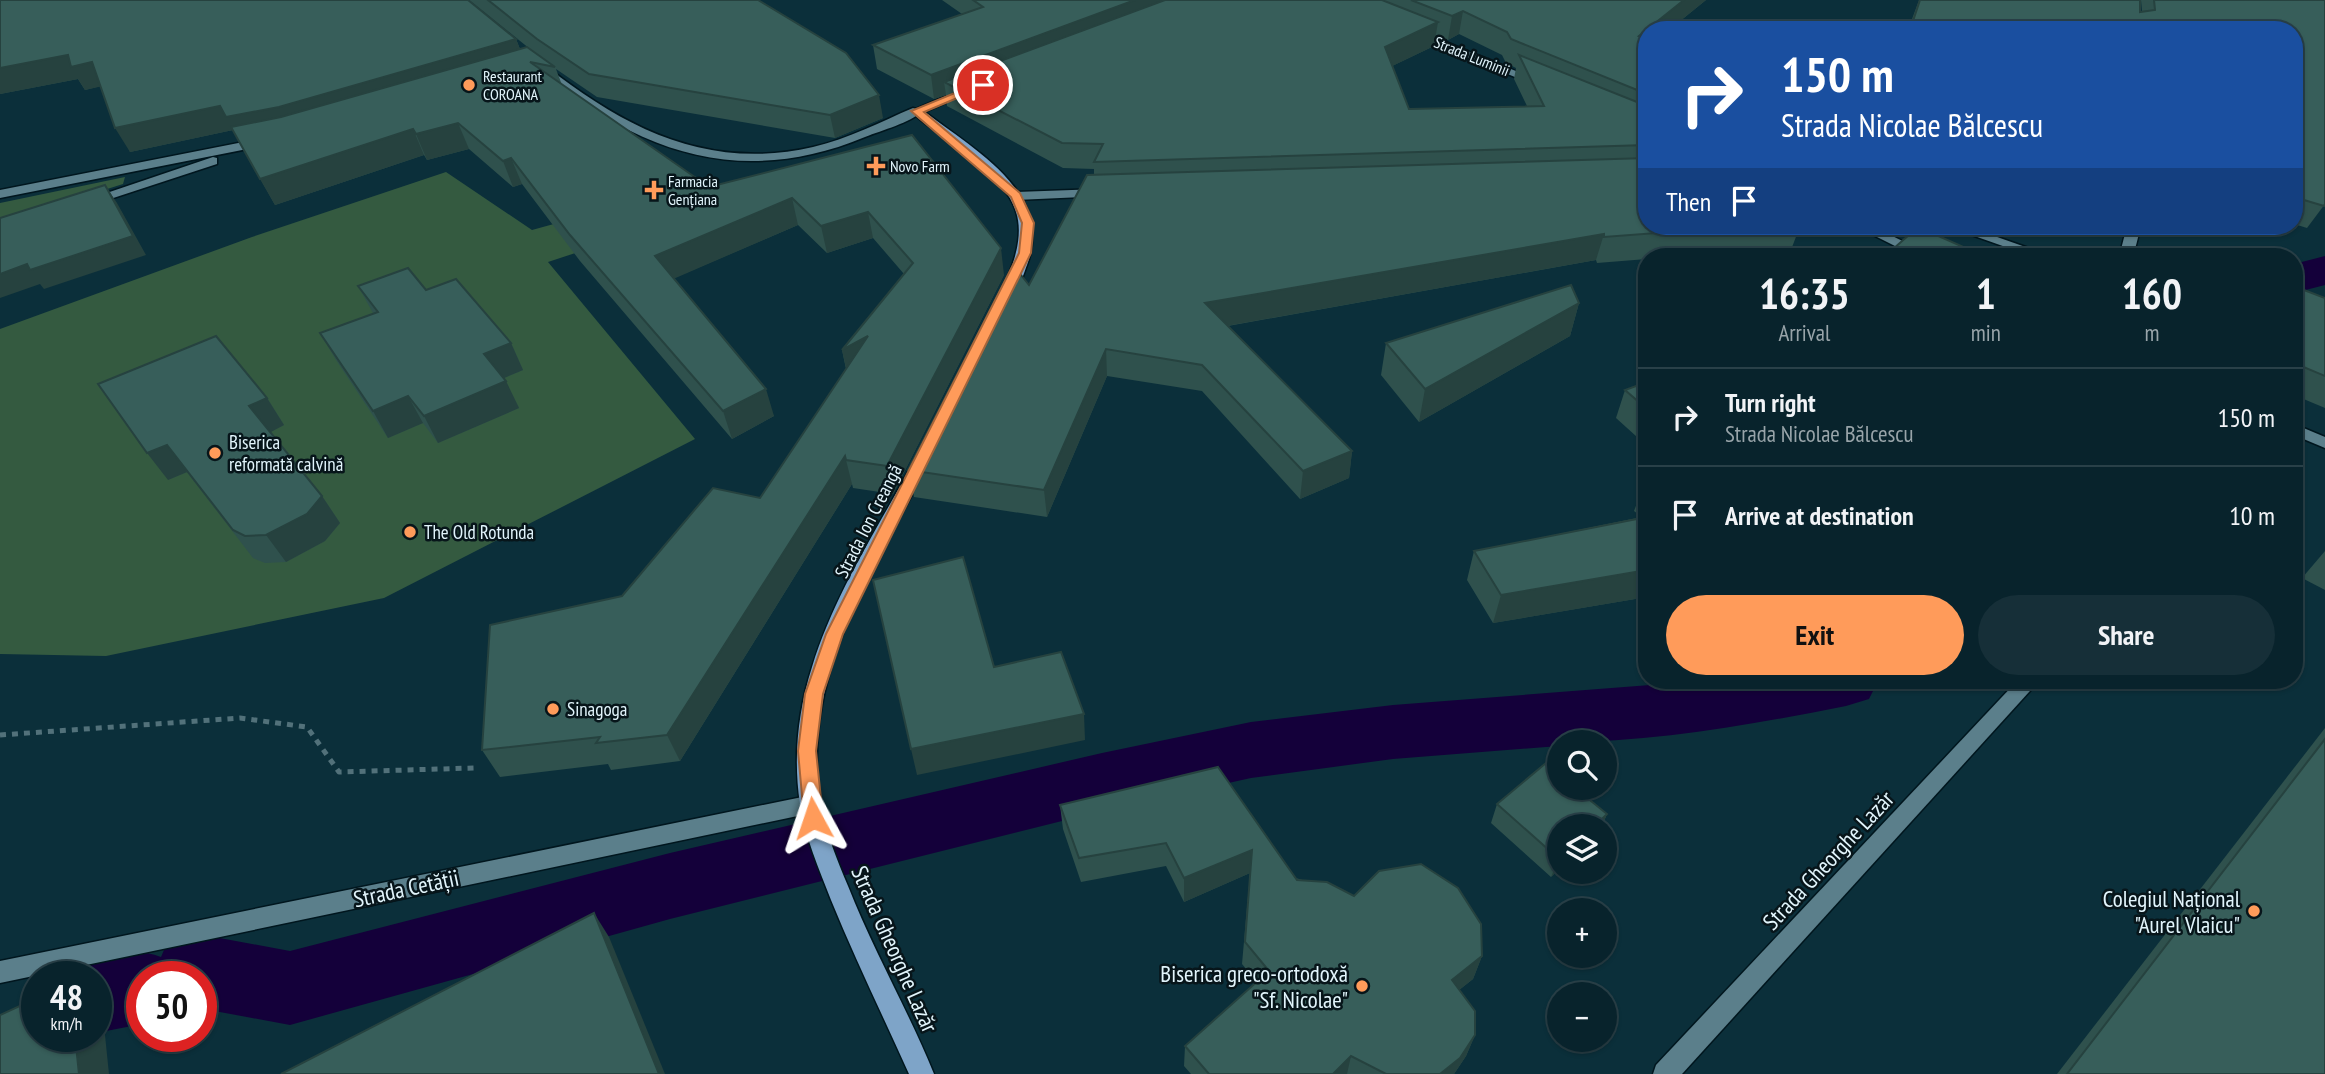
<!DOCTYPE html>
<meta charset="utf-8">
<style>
:root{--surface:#08232c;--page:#162f38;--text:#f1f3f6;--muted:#98a4a9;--line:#294048;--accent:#ff9b5a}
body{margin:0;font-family:"PT Sans Narrow",sans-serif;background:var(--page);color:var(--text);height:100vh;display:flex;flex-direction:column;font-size:26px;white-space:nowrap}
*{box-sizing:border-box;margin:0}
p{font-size:23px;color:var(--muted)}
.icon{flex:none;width:38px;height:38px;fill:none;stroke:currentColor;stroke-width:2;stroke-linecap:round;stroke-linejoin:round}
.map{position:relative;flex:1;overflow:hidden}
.drawer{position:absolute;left:1638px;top:248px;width:665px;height:441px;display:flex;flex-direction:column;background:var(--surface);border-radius:28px;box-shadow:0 2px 5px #0004,0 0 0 2px var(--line)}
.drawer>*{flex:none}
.top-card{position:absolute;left:1638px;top:21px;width:665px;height:214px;border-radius:28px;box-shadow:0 2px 5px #0004,0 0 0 2px var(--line);background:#1a4fa0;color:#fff;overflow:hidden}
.fabs{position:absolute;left:1547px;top:730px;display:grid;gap:14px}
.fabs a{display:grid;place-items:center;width:70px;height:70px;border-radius:50%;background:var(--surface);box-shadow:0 2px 5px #0004,0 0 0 2px var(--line);font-size:35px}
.speed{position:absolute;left:21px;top:961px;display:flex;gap:14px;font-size:35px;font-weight:700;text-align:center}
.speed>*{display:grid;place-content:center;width:91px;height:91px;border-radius:50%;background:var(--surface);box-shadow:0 2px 5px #0004,0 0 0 2px var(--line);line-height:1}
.speed small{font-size:18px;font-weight:400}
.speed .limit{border:10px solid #d22;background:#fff;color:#111}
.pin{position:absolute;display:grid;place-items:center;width:60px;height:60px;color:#fff;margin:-30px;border:4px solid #fff;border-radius:50%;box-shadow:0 2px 7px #0007}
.me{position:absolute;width:77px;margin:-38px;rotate:355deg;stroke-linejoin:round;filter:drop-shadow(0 0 5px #0008)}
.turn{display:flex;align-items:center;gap:24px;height:147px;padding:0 28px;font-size:32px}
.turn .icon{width:91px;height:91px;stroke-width:2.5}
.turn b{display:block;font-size:49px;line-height:60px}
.then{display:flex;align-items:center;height:66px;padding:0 28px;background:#0003;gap:14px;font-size:26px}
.eta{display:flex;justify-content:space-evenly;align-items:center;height:119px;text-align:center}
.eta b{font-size:42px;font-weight:600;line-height:49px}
.action{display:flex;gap:14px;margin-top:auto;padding:14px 28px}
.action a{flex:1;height:80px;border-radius:42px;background:var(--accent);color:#111;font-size:28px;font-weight:600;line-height:80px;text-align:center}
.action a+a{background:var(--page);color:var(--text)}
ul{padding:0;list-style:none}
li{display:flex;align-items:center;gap:21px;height:98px;padding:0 28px;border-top:2px solid var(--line)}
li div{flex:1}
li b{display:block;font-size:26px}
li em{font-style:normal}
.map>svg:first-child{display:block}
</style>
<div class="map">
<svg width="2325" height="1074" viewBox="0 0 2325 1074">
<rect width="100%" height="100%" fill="#0b2f3a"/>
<g fill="#345a40">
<path d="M 446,172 L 532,230 L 601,211 L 703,211 L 548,262 L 695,439 L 384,598 L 106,656 L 0,654 L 0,329 L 252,237 Z"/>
<path d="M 125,177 L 123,184 L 0,223 L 0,203 Z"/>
</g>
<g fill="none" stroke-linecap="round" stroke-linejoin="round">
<g fill="#14003a" fill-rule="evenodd">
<path d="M 2325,256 L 2325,285 L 2294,293 L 2294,264 Z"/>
<path d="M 1702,681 L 1878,681 L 1869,699 L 1846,706 C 1749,725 1658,742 1559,742 L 1559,746 L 1393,759 L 1251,778 L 1102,811 L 670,919 L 290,1025 L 209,1010 L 201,1011 L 201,976 L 142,976 L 142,1024 L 96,1033 L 96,976 L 66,976 L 69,969 C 98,958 130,945 161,957 L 164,950 L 209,936 L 290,951 L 670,853 L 1102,753 L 1251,722 L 1393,705 Z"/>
</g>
<g stroke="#00161e" stroke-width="3">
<g id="minor">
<path d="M 1409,30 L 1417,30 L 1542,82 L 1532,84 L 1409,34 Z"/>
<path d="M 539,67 L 547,67 C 626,129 709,171 813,147 C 848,139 880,122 913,108 L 923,111 C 909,123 883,130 865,137 C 740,189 639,152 539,71 Z"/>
<path d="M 264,138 L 270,142 L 268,145 L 0,198 L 0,190 Z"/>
<path d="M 213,157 L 217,158 L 217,164 L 95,204 L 85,204 L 83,201 Z"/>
<path d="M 1100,189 L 1106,193 L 1105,196 L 1016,200 L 1009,196 L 1016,192 Z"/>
<path d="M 1855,226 L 1872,226 L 1935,257 L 1917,257 Z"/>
<path d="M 1946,226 L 1966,226 L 2054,257 L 2034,257 Z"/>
<path d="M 2127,226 L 2141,226 L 2133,257 L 2119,257 Z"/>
<path d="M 2294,424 L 2325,437 L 2325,448 L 2294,435 Z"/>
<path d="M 2017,681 L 2039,681 L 1682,1074 L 1653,1074 L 1656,1065 Z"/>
<path d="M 812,795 L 819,798 L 823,804 L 819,810 L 812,813 L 0,983 L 0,961 Z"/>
</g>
</g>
<g stroke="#00161e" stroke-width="3">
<g id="major">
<path d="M 963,89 L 973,91 L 925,112 C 974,150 1054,192 1027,265 C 1023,275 1019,293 1008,296 L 1001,292 C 1041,209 1010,188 945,138 C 933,129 920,121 911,111 Z"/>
<path d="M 921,457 L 929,463 C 874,568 798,680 821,805 C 826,833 837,860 848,886 C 873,950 908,1010 934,1074 L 909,1074 C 883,1016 855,959 831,900 C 819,869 805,837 800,804 C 793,758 798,711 812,667 C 834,595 877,529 913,463 Z"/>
</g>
</g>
<path stroke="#52717a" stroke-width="5" stroke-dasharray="6 6" stroke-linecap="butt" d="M 0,735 L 240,718 L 307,727 L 339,772 L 474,768"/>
<use href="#minor" fill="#5b7f8b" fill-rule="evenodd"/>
<use href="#major" fill="#7ea4c8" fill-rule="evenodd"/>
</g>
<g fill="#2f514d" fill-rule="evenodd">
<path d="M 0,0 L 516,39 L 520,49 L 530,49 L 469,0 L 758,0 L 883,118 L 835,138 L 597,97 L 556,69 L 562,85 L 709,187 L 912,135 L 1004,275 L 893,494 L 853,488 L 852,484 L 680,761 L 611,770 L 608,764 L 500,777 L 482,750 L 622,596 L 760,498 L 846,369 L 842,350 L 904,274 L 873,238 L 827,253 L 798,225 L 674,278 L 774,416 L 732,439 L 580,261 L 522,184 L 513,187 L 469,149 L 427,160 L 424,155 L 275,205 L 233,130 L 130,152 L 101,86 L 85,90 L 78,79 L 0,94 Z"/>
<path d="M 942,0 L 1706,0 L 1669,30 L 1647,30 L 1647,226 L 1799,229 L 1789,255 L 1748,257 L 1716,257 L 1713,254 L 1672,257 L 1647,257 L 1647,259 L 1597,263 L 1596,260 L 1228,326 L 1352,451 L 1349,478 L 1300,499 L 1202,391 L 1107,376 L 1047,517 L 914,497 L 908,470 L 1029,285 L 1094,175 L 1094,169 L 1063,168 L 947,106 L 946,95 L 934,99 L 877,69 L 873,45 L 962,14 ZM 1459,34 L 1502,55 L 1506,63 L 1516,68 L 1514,79 L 1527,106 L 1409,109 L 1392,66 L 1434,46 L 1436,35 L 1448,40 Z"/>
<path d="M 1919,0 L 2140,0 L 2140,12 L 2142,11 L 2141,0 L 2325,0 L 2325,204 L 2307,228 L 2294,224 L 2294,30 L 1908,30 Z"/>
<path d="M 358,286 L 426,290 L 511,343 L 523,370 L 504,378 L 519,408 L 438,443 L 423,423 L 388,438 L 336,360 L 320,333 L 373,313 Z"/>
<path d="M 2325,298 L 2325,408 L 2294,395 L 2294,302 Z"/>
<path d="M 1579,303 L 1570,336 L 1419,422 L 1381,375 L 1386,343 Z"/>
<path d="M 1647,382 L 1647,446 L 1616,418 L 1625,390 Z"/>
<path d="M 267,398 L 284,425 L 270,432 L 322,496 L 340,523 L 325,541 L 286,562 L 265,563 L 253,558 L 187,472 L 168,480 Z"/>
<path d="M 1647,481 L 1647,597 L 1493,623 L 1467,580 L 1474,551 L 1642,517 L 1634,511 L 1645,482 Z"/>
<path d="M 2325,551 L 2325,590 L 2302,578 Z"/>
<path d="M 2325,728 L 2325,1074 L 2057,1074 Z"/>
<path d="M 1497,804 L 1607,814 L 1602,826 L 1559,826 L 1559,869 L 1551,877 L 1491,823 Z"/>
<path d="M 1060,805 L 1354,896 L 1482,956 L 1473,979 L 1459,990 L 1475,1035 L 1466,1056 L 1454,1074 L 1191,1074 L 1184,1066 L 1185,1046 L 1257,982 L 1242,964 L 1250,873 L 1184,902 L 1166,866 L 1081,882 L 1063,829 Z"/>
</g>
<g fill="#26423f">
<path d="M 1135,0 L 1197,0 L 944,82 L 946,95 L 934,99 L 931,75 Z"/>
<path d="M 1684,0 L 1706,0 L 1669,30 L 1647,30 Z"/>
<path d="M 1463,11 L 1459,34 L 1448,40 L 1452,16 Z"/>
<path d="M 1438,22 L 1434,46 L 1382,71 L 1385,47 Z"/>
<path d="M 1647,30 L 1647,48 L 1639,36 Z"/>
<path d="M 516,39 L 525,62 L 233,130 L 130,152 L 115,128 Z"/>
<path d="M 68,55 L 92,62 L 107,85 L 85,90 L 78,79 L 0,94 L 0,68 Z"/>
<path d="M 879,95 L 883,118 L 835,138 L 830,115 Z"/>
<path d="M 458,123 L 469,149 L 427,160 L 416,134 Z"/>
<path d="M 413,129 L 424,155 L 275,205 L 260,179 Z"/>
<path d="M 511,158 L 522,184 L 513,187 L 503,161 Z"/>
<path d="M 105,185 L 117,203 L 146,255 L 44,289 L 40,284 L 0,298 L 0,274 L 27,264 Z"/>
<path d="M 792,198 L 798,225 L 664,283 L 655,256 Z"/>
<path d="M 868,212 L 873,238 L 827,253 L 821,226 Z"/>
<path d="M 1604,234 L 1596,260 L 1204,330 L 1205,303 Z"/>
<path d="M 1001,248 L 1004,275 L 893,494 L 887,466 Z"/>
<path d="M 1579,303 L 1570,336 L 1419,422 L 1425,389 Z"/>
<path d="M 868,336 L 848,377 L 842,350 Z"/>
<path d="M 511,343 L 523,370 L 497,381 L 484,354 Z"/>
<path d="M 1106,349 L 1107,376 L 1047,517 L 1044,490 Z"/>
<path d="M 506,381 L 519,408 L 438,443 L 424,416 Z"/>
<path d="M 766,389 L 774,416 L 732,439 L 723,411 Z"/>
<path d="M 408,396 L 423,423 L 388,438 L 373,411 Z"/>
<path d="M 267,398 L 284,425 L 267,434 L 249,406 Z"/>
<path d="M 167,445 L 187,472 L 168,480 L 147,453 Z"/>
<path d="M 1352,451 L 1349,478 L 1300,499 L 1303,471 Z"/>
<path d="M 845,456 L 852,484 L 680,761 L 667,735 Z"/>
<path d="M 322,496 L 340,523 L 325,541 L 286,562 L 266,535 Z"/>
<path d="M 1647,570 L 1647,597 L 1493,623 L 1501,595 Z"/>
<path d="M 1084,714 L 1085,740 L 917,775 L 911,749 Z"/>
<path d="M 1607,814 L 1602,826 L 1595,826 Z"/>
<path d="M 1252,850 L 1250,873 L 1184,902 L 1184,878 Z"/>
<path d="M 1559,859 L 1559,869 L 1551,877 Z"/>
<path d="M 594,913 L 609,937 L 665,1074 L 659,1074 Z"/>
<path d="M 1482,956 L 1473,979 L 1444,1002 L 1452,980 Z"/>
<path d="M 96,1002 L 102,1006 L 109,1074 L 79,1074 L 75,1036 L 96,1036 Z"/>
<path d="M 1475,1035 L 1466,1056 L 1454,1074 L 1440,1074 Z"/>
<path d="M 1351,1056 L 1347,1074 L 1333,1074 Z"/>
</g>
<g fill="#375e5a" stroke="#26423f" stroke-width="2">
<path d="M 0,0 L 468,0 L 516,39 L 279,107 L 226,117 L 220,106 L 115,128 L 92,62 L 71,67 L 68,55 L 0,68 Z"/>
<path d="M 488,0 L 758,0 L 846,53 L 879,95 L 830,115 L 589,74 L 537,39 Z"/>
<path d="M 973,0 L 1135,0 L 931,75 L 873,45 L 983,7 Z"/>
<path d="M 1165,0 L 1382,0 L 1438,22 L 1385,47 L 1409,109 L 1544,106 L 1519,55 L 1647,106 L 1647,145 L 1094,162 L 1103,144 L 1062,143 L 944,82 Z"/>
<path d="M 1411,0 L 1684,0 L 1639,36 L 1647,38 L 1647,94 L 1511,39 L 1507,32 L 1463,11 L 1452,16 Z"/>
<path d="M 1920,0 L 2140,0 L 2140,12 L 2155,10 L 2154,0 L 2325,0 L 2325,204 L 2324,206 L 2294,197 L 2294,30 L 1910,30 Z"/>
<path d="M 527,47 L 555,67 L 530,62 L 709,187 L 912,135 L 1001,248 L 887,466 L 846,460 L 845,456 L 667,735 L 596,743 L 600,737 L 482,750 L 490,625 L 622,596 L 713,488 L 760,498 L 868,336 L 842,350 L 913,263 L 868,212 L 821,226 L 792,198 L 655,256 L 766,389 L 723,411 L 570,235 L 511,158 L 503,161 L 458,123 L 416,134 L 413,129 L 260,179 L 231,127 L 281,117 Z"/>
<path d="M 1647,158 L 1647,226 L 1797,226 L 1799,229 L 1726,233 L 1723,228 L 1604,237 L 1604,234 L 1205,303 L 1352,451 L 1303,471 L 1202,365 L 1106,349 L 1044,490 L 908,470 L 1013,265 L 1029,285 L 1087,175 Z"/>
<path d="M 105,185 L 133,236 L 30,270 L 27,264 L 0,274 L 0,218 Z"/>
<path d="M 1918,227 L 1986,257 L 1884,257 Z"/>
<path d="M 408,268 L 426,290 L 456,279 L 511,343 L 484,354 L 506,381 L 424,416 L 408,396 L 373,411 L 320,333 L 378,312 L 358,286 Z"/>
<path d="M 1571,285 L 1579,303 L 1425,389 L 1386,343 Z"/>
<path d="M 2304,290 L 2325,298 L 2325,376 L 2294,363 L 2294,302 Z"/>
<path d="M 216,336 L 267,398 L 249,406 L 322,496 L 307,514 L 266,535 L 245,536 L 233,530 L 167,445 L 147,453 L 98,384 Z"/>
<path d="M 1647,382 L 1647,409 L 1625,390 Z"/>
<path d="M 1647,517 L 1647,570 L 1501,595 L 1474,551 Z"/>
<path d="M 963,557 L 994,667 L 1061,652 L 1084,714 L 911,749 L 873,580 Z"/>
<path d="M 2325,739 L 2325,1074 L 2067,1074 Z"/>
<path d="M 1546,763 L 1559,774 L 1559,788 L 1575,788 L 1607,814 L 1595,826 L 1559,826 L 1559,859 L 1497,804 Z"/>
<path d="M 1218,767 L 1297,880 L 1327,882 L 1354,896 L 1379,871 L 1421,864 L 1458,888 L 1481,924 L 1482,956 L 1452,980 L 1475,1011 L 1475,1035 L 1460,1058 L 1440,1074 L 1386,1074 L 1351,1056 L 1333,1074 L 1209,1074 L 1185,1046 L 1269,971 L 1245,942 L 1252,850 L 1184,878 L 1166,843 L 1079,858 L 1060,805 Z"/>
<path d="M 594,913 L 659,1074 L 281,1074 Z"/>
<path d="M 37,998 L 37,1036 L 75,1036 L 79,1074 L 0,1074 L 0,1015 Z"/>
</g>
<path fill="#ff9b5a" stroke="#a6653a" stroke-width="2" d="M 979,83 L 988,85 L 924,112 L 1020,193 L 1034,223 L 1031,253 L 843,634 L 823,694 L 816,751 L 823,818 L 820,824 L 813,826 L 806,824 L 804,818 L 798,751 L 805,694 L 826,634 L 1019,253 L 1022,223 L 1011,197 L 911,111 Z"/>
<g fill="#ff9b5a" stroke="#07151a" stroke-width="2.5">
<circle cx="469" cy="85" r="7"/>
<path d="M872.5 155.5h7v7h7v7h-7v7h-7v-7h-7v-7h7z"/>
<path d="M650.5 179.5h7v7h7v7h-7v7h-7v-7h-7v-7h7z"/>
<circle cx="215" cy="453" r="7"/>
<circle cx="410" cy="532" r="7"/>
<circle cx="553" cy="709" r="7"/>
<circle cx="2254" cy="911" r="7"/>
<circle cx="1362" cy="986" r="7"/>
</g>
<g text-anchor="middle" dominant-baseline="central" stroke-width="5" stroke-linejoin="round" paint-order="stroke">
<g font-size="16" fill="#e2f5fc" stroke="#07151a">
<text transform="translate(1472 56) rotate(22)">Strada Luminii</text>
</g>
<g font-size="16" fill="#e2f5fc" stroke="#07151a" text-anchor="start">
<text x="483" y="76">Restaurant<tspan x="483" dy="18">COROANA</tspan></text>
<text x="890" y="166">Novo Farm</text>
<text x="668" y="181">Farmacia<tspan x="668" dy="18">Gențiana</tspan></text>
</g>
<g font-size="19" fill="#e2f5fc" stroke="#07151a" text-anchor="start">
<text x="229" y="442">Biserica<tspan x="229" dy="22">reformată calvină</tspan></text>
<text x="424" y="532">The Old Rotunda</text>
<text x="567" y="709">Sinagoga</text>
</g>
<g font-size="19" fill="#e2f5fc" stroke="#07151a">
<text transform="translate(868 521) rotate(-63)">Strada Ion Creangă</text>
</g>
<g font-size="23" fill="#e2f5fc" stroke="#07151a">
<text transform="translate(1828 860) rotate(-47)">Strada Gheorghe Lazăr</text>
<text transform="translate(406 888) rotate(-12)">Strada Cetății</text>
<text transform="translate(895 949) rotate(66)">Strada Gheorghe Lazăr</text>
</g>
<g font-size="23" fill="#e2f5fc" stroke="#07151a" text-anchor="end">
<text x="2240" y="898">Colegiul Național<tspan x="2240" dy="26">"Aurel Vlaicu"</tspan></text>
<text x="1348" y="973">Biserica greco-ortodoxă<tspan x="1348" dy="26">"Sf. Nicolae"</tspan></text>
</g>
</g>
</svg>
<div class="fabs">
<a><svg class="icon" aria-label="search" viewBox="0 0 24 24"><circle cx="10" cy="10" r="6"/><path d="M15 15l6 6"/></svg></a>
<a><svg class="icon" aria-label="layers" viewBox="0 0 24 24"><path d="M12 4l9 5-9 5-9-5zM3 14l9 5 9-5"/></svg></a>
<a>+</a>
<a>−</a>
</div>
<div class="speed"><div>48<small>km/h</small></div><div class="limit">50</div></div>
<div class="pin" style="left:983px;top:85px;background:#d93025"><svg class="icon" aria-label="arrive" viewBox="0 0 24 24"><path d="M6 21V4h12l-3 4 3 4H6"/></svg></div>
<svg class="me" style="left:813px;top:818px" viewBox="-20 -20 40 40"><path d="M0-17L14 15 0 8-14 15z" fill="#ff9b5a" stroke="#fff" stroke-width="4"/></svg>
<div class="top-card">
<div class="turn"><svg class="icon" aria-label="right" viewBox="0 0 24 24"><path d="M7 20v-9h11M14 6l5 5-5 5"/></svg><div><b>150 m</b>Strada Nicolae Bălcescu</div></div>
<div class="then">Then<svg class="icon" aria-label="arrive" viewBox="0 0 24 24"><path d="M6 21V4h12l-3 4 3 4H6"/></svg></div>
</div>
<section class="drawer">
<div class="eta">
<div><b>16:35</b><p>Arrival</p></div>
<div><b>1</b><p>min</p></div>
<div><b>160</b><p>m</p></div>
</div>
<ul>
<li><svg class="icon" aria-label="right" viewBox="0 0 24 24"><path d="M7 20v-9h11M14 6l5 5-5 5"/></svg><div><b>Turn right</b><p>Strada Nicolae Bălcescu</p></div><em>150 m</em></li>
<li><svg class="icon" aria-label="arrive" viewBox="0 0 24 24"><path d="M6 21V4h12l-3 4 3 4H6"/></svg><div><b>Arrive at destination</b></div><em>10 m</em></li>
</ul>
<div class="action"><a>Exit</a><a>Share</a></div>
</section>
</div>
